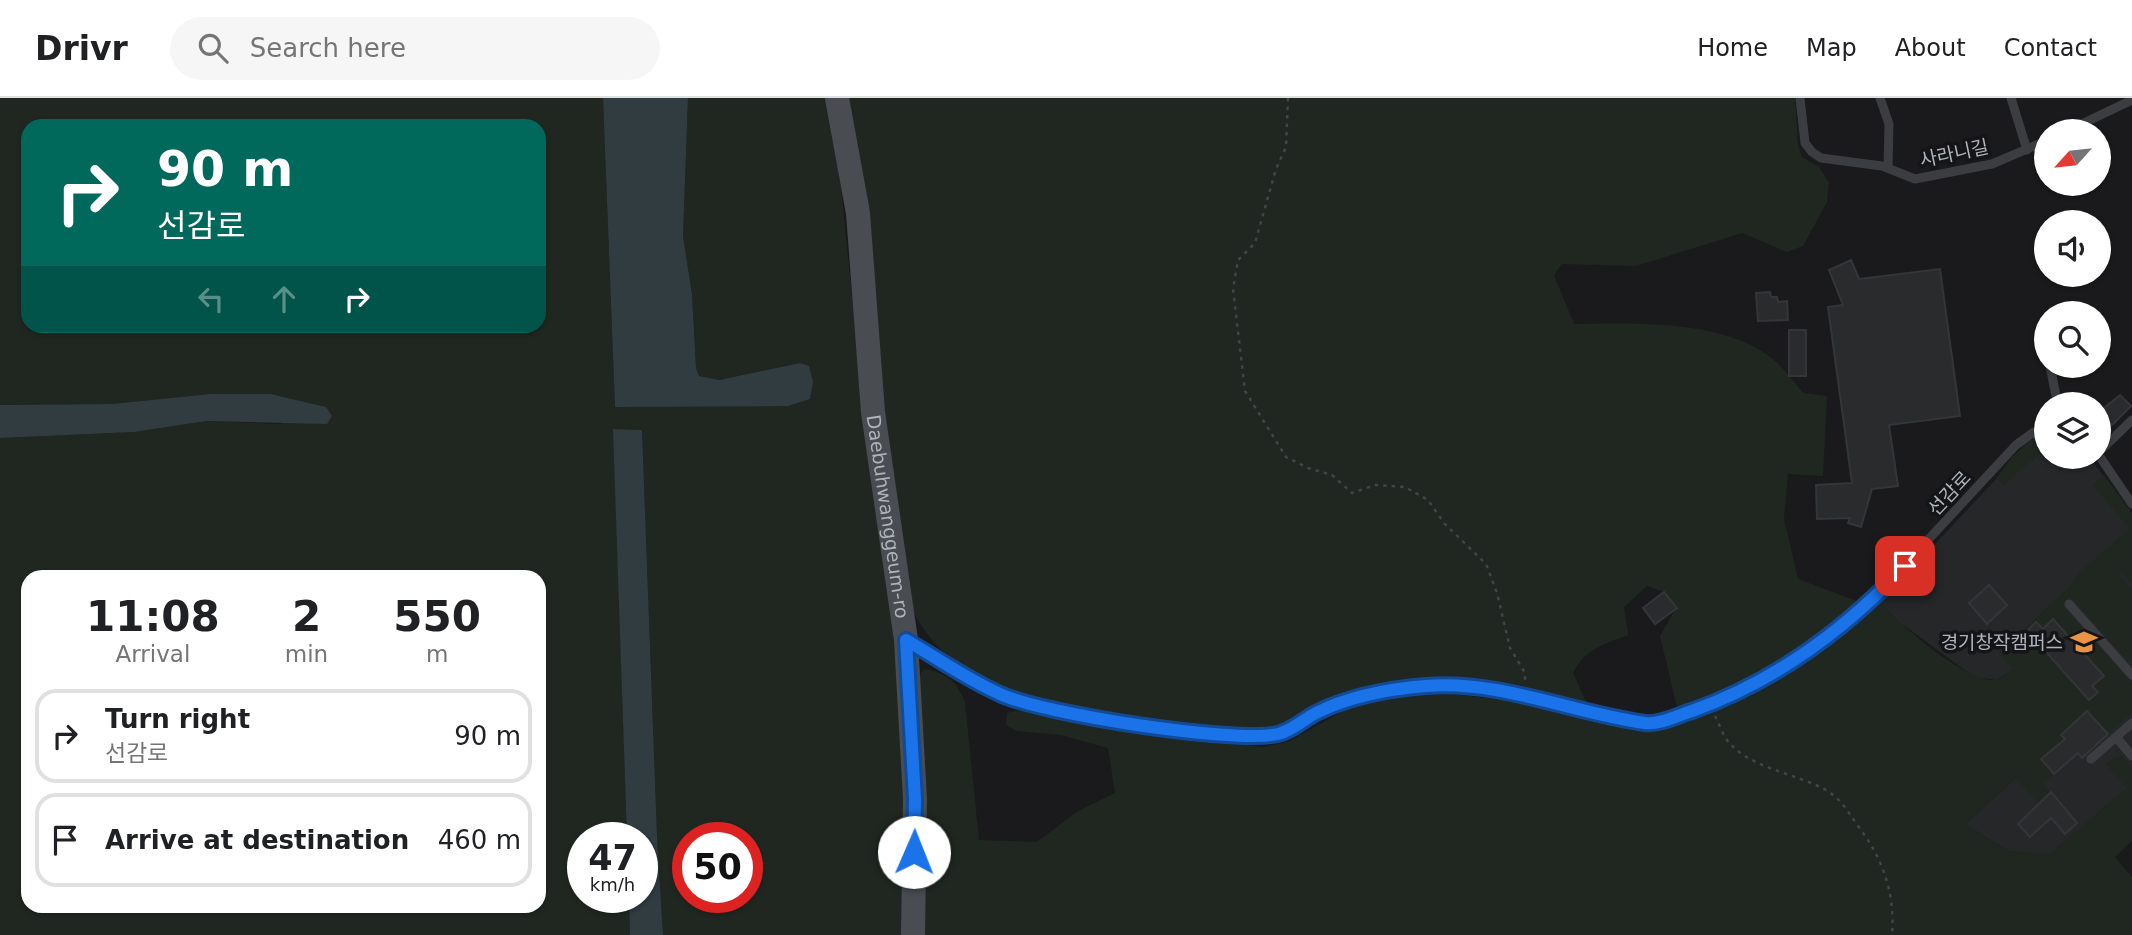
<!DOCTYPE html>
<meta charset="utf-8">
<style>
:root{--surface:#fff;--page:#f6f6f6;--text:#202124;--muted:#757577;--line:#e0e0e0}
body{margin:0;font-family:"DejaVu Sans","Noto Sans KR",sans-serif;background:var(--page);color:var(--text);height:100vh;display:flex;flex-direction:column;font-size:26px;white-space:nowrap}
*{box-sizing:border-box;margin:0}
p{font-size:23px;color:var(--muted)}
.icon{flex:none;width:38px;height:38px;fill:none;stroke:currentColor;stroke-width:2;stroke-linecap:round;stroke-linejoin:round}
.map{position:relative;flex:1;overflow:hidden}
.details{position:absolute;left:21px;top:472px;width:525px;height:343px;display:flex;flex-direction:column;background:var(--surface);border-radius:21px;box-shadow:0 2px 5px #0004}
.details>*{flex:none}
.banner{position:absolute;left:21px;top:21px;width:525px;height:214px;border-radius:21px;box-shadow:0 2px 5px #0004;background:#00695c;color:#fff;overflow:hidden}
.needle{width:46px;rotate:243deg}
.buttons{position:absolute;left:2034px;top:21px;display:grid;gap:14px}
.buttons a{display:grid;place-items:center;width:77px;height:77px;border-radius:50%;background:var(--surface);box-shadow:0 2px 5px #0004;font-size:35px}
.speed{position:absolute;left:567px;top:724px;display:flex;gap:14px;font-size:35px;font-weight:700;text-align:center}
.speed>*{display:grid;place-content:center;width:91px;height:91px;border-radius:50%;background:var(--surface);box-shadow:0 2px 5px #0004;line-height:1}
.speed small{font-size:18px;font-weight:400}
.speed .limit{border:10px solid #d22;background:#fff;color:#111}
.pin{position:absolute;display:grid;place-items:center;width:60px;height:60px;color:#fff;margin:-30px;border-radius:14px;box-shadow:0 4px 10px #0006}
.me{position:absolute;width:77px;margin:-38px;rotate:1deg;stroke-linejoin:round;filter:drop-shadow(0 0 5px #0008)}
.turn{display:flex;align-items:center;gap:24px;height:147px;padding:0 21px;font-size:32px}
.turn .icon{width:91px;height:91px;stroke-width:2.5}
.turn b{display:block;font-size:49px;line-height:60px}
.lanes{display:flex;align-items:center;height:66px;padding:0 21px;background:#0003;justify-content:center;gap:35px;direction:ltr}
.lanes .off{opacity:.35}
.eta{display:flex;justify-content:space-evenly;align-items:center;height:119px;text-align:center}
.eta b{font-size:42px;font-weight:700;line-height:49px}
ul{padding:0;list-style:none}
li{display:flex;align-items:center;gap:21px;height:94px;margin:0 14px 10px;padding:0 7px;border:4px solid var(--line);border-radius:21px}
li div{flex:1}
li b{display:block;font-size:26px}
li em{font-style:normal}
header{display:flex;align-items:center;gap:42px;box-sizing:border-box;height:98px;padding:0 35px;background:var(--surface);border-bottom:2px solid var(--line)}
header strong{font-size:33px}
nav{display:flex;gap:38px;margin-inline-start:auto;font-size:24px}
.search{width:490px;height:63px;background:var(--page);display:flex;align-items:center;gap:18px;box-sizing:border-box;padding:0 24px;border-radius:38px;color:var(--muted);font-size:26px}
.map>svg:first-child{display:block}
</style>
<header>
<strong>Drivr</strong>
<div class="search"><svg class="icon" aria-label="search" viewBox="0 0 24 24"><circle cx="10" cy="10" r="6"/><path d="M15 15l6 6"/></svg>Search here</div>
<nav><a>Home</a><a>Map</a><a>About</a><a>Contact</a></nav>
</header>
<div class="map">
<svg width="2132" height="837" viewBox="0 0 2132 837">
<rect width="100%" height="100%" fill="#1a1a1c"/>
<path fill="#262729" d="M 2046,337 L 2046,359 L 2089,359 L 2132,415 L 2132,723 L 2113,702 L 2049,757 L 2008,753 L 1965,726 L 2017,679 L 2050,694 L 2043,686 L 2041,661 L 2064,641 L 2014,572 L 1996,582 L 1974,579 L 1894,520 L 1881,504 L 1997,380 L 2011,360 L 2031,342 Z"/>
<g fill="#202720" fill-rule="evenodd">
<path d="M 0,0 L 603,0 L 615,309 L 692,307 L 800,265 L 719,282 L 699,279 L 696,270 L 692,196 L 683,138 L 688,0 L 827,0 L 838,58 L 863,311 L 902,582 L 907,837 L 663,837 L 657,738 L 642,332 L 614,331 L 627,740 L 583,740 L 583,800 L 629,800 L 630,837 L 0,837 L 0,340 L 134,334 L 207,323 L 280,326 L 326,309 L 271,296 L 210,296 L 112,306 L 0,307 ZM 28,28 L 539,28 L 539,228 L 28,228 ZM 28,480 L 539,480 L 539,808 L 28,808 ZM 688,740 L 747,740 L 747,800 L 688,800 Z"/>
<path d="M 845,0 L 1795,0 L 1798,47 L 1802,59 L 1819,69 L 1829,85 L 1827,104 L 1803,148 L 1787,154 L 1742,135 L 1636,168 L 1562,166 L 1554,177 L 1574,226 C 1633,225 1726,221 1774,262 C 1785,272 1794,284 1803,295 L 1827,298 L 1823,378 L 1788,376 L 1784,421 L 1798,481 L 1859,504 C 1807,552 1745,587 1678,613 L 1660,538 L 1676,510 L 1664,494 L 1647,488 L 1624,509 L 1628,537 C 1604,546 1585,551 1573,575 L 1587,606 C 1533,596 1481,579 1425,582 C 1395,585 1360,590 1332,602 C 1311,611 1292,627 1269,630 C 1239,635 1205,627 1174,623 C 1086,612 943,600 909,502 Z"/>
<path d="M 2046,337 L 2046,351 L 2003,387 L 1997,380 C 2010,362 2023,343 2046,337 Z"/>
<path d="M 2104,377 L 2132,415 L 2132,485 L 2122,473 L 2118,476 L 2132,492 L 2132,560 L 2128,563 L 2071,499 L 2062,507 L 2132,586 L 2132,615 L 2108,636 L 2087,613 L 2062,637 L 2064,641 L 2042,660 L 2054,676 L 2043,686 L 2051,694 L 2038,705 L 2016,680 L 1965,726 L 2008,753 L 2049,756 L 2127,690 L 2105,665 L 2121,657 L 2132,670 L 2132,743 L 2115,759 L 2132,779 L 2132,837 L 923,837 L 917,580 L 924,571 C 947,575 956,583 965,604 L 979,742 L 1037,744 L 1078,713 L 1115,695 L 1108,650 L 1061,637 L 1017,633 L 1006,627 L 1007,615 L 1019,612 L 1128,633 L 1263,649 L 1288,644 L 1345,612 L 1386,601 L 1431,594 L 1532,605 L 1648,632 L 1689,622 L 1804,565 L 1881,504 C 1899,527 1965,583 1994,582 C 2001,581 2008,575 2014,572 L 1999,555 L 2073,485 L 2078,475 L 2130,431 L 2093,387 ZM 2054,521 L 2104,577 L 2092,588 L 2098,594 L 2089,602 L 2027,533 L 2036,524 L 2043,531 Z"/>
</g>
<g fill="#303c40">
<path d="M 603,0 L 688,0 L 683,138 L 692,196 L 696,270 L 699,278 L 719,282 L 800,265 L 809,268 L 813,284 L 810,301 L 788,308 L 615,309 Z"/>
<path d="M 210,296 L 271,296 L 326,309 L 332,318 L 327,326 L 207,323 L 134,334 L 0,340 L 0,307 L 112,306 Z"/>
<path d="M 613,331 L 642,332 L 657,738 L 663,837 L 630,837 L 629,800 L 642,800 L 642,740 L 627,740 Z"/>
</g>
<g fill="#2a2b2d" stroke="#343538" stroke-width="2">
<path d="M 1851,162 L 1859,181 L 1940,171 L 1960,318 L 1889,327 L 1898,388 L 1872,391 L 1861,429 L 1848,425 L 1850,420 L 1817,421 L 1816,387 L 1852,385 L 1828,209 L 1843,207 L 1829,172 Z"/>
<path d="M 1770,194 L 1771,199 L 1777,199 L 1778,204 L 1787,203 L 1788,222 L 1758,223 L 1756,195 Z"/>
<rect x="1789" y="232" width="17" height="46"/>
<path d="M 2120,297 L 2131,308 L 2108,331 L 2098,321 L 2098,315 Z"/>
<path d="M 1989,487 L 2007,507 L 1987,526 L 1969,505 Z"/>
<path d="M 1664,494 L 1677,510 L 1655,526 L 1643,510 Z"/>
<path d="M 2053,521 L 2104,578 L 2092,588 L 2098,594 L 2089,602 L 2027,533 L 2036,524 L 2043,531 Z"/>
<path d="M 2087,613 L 2108,636 L 2082,660 L 2078,655 L 2054,676 L 2041,661 L 2065,641 L 2061,637 Z"/>
<path d="M 2051,694 L 2077,725 L 2065,736 L 2051,720 L 2030,739 L 2018,726 Z"/>
</g>
<g fill="none" stroke-linecap="round" stroke-linejoin="round">
<g stroke="#414448" stroke-width="2.5" stroke-dasharray="3.5 5" stroke-linecap="butt">
<path d="M 1288,0 L 1286,49 L 1276,71 L 1255,145 L 1238,162 L 1233,191 L 1245,293 L 1286,359 L 1308,370 L 1332,377 L 1352,395 L 1375,387 L 1405,389 L 1428,402 L 1444,425 L 1486,466 L 1497,495 L 1510,550 L 1525,575 L 1525,586"/>
<path d="M 1715,618 C 1719,625 1722,635 1727,642 C 1747,669 1793,675 1822,690 C 1840,699 1847,712 1858,728 C 1883,761 1895,794 1892,837"/>
</g>
<g stroke="#3b3d41" stroke-width="9">
<path d="M 1800,0 L 1805,45 L 1812,54 L 1821,60 L 1882,68 L 1915,81 L 1992,66 L 2046,43"/>
<path d="M 1880,0 L 1889,26 L 1888,70"/>
<path d="M 2011,0 L 2027,52"/>
<path d="M 2067,33 L 2132,2"/>
<path d="M 2046,236 L 2046,238"/>
<path d="M 2050,268 L 2056,298 L 2061,306"/>
<path d="M 2098,355 L 2132,322"/>
<path d="M 2098,356 L 2132,406"/>
<path d="M 2069,506 L 2132,577"/>
<path d="M 911,544 L 1000,596 L 1035,608 L 1227,636 L 1263,638 L 1281,635 L 1316,615 L 1347,602 L 1429,588 L 1476,589 L 1648,625 L 1705,608 L 1816,550 L 1875,499 L 2016,347 L 2034,334 L 2046,333"/>
<path d="M 2116,639 L 2132,658"/>
<path d="M 2091,661 L 2132,625"/>
</g>
<path stroke="#494c51" stroke-width="24" id="s1" d="M 837,0 L 858,115 L 873,314 L 906,542 L 915,701 L 913,837"/>
</g>
<g fill="none" stroke-linecap="round" stroke-linejoin="round">
<g stroke="#114b97" stroke-width="18">
<path id="route" d="M 914,754 L 915,701 L 906,542 C 937,560 968,582 1000,596 C 1043,616 1235,646 1278,636 C 1292,633 1304,621 1316,615 C 1350,598 1388,591 1426,588 C 1501,582 1572,615 1645,625 C 1660,627 1678,617 1692,613 C 1776,583 1845,532 1905,468"/>
</g>
<use href="#route" stroke="#1a73e8" stroke-width="12"/>
</g>
<defs>
<g id="university-bare" transform="scale(2.1)"><path d="M0-5L7-2L0 1L-7-2ZM-4 1L0 2.5L4 1V4Q0 6-4 4Z" fill="#e99445" stroke="#151517" stroke-width="2.5" paint-order="stroke"/></g>
</defs>
<g fill-rule="evenodd">
<use href="#university-bare" x="2084" y="544"/>
</g>
<g text-anchor="middle" dominant-baseline="central" stroke-width="7" stroke-linejoin="round" paint-order="stroke">
<g font-size="19" fill="#adb4bb" stroke="#151517">
<text transform="translate(1954 55) rotate(-12)">사라니길</text>
<text transform="translate(1949 395) rotate(-47)">선감로</text>
<text stroke="none"><textPath href="#s1" startOffset="422">Daebuhwanggeum-ro</textPath></text>
</g>
<g font-size="19" fill="#adb4bb" stroke="#151517" text-anchor="end">
<text x="2063" y="544">경기창작캠퍼스</text>
</g>
</g>
</svg>
<div class="buttons">
<a><svg class="needle" viewBox="-14 -14 28 28"><path d="M0-13l5 13h-10z" fill="#e53935"/><path d="M0 13l5-13h-10z" fill="#757577"/></svg></a>
<a><svg class="icon" aria-label="sound" viewBox="0 0 24 24"><path d="M4 9h4l5-4v14l-5-4H4zM17 9q2 3 0 6"/></svg></a>
<a><svg class="icon" aria-label="search" viewBox="0 0 24 24"><circle cx="10" cy="10" r="6"/><path d="M15 15l6 6"/></svg></a>
<a><svg class="icon" aria-label="layers" viewBox="0 0 24 24"><path d="M12 4l9 5-9 5-9-5zM3 14l9 5 9-5"/></svg></a>
</div>
<div class="speed"><div>47<small>km/h</small></div><div class="limit">50</div></div>
<div class="pin" style="left:1905px;top:468px;background:#d93025"><svg class="icon" aria-label="arrive" viewBox="0 0 24 24"><path d="M6 21V4h12l-3 4 3 4H6"/></svg></div>
<svg class="me" style="left:914px;top:754px" viewBox="-20 -20 40 40"><circle r="19" fill="#fff"/><path d="M0-13L10 11 0 6-10 11z" fill="#1a73e8"/></svg>
<div class="banner">
<div class="turn"><svg class="icon" aria-label="right" viewBox="0 0 24 24"><path d="M7 20v-9h11M14 6l5 5-5 5"/></svg><div><b>90 m</b>선감로</div></div>
<div class="lanes"><svg class="icon off" aria-label="left" viewBox="0 0 24 24"><path d="M17 20v-9H6M10 6l-5 5 5 5"/></svg><svg class="icon off" aria-label="ahead" viewBox="0 0 24 24"><path d="M12 20V5M6 11l6-6 6 6"/></svg><svg class="icon" aria-label="right" viewBox="0 0 24 24"><path d="M7 20v-9h11M14 6l5 5-5 5"/></svg></div>
</div>
<section class="details">
<div class="eta">
<div><b>11:08</b><p>Arrival</p></div>
<div><b>2</b><p>min</p></div>
<div><b>550</b><p>m</p></div>
</div>
<ul>
<li><svg class="icon" aria-label="right" viewBox="0 0 24 24"><path d="M7 20v-9h11M14 6l5 5-5 5"/></svg><div><b>Turn right</b><p>선감로</p></div><em>90 m</em></li>
<li><svg class="icon" aria-label="arrive" viewBox="0 0 24 24"><path d="M6 21V4h12l-3 4 3 4H6"/></svg><div><b>Arrive at destination</b></div><em>460 m</em></li>
</ul>
</section>
</div>
